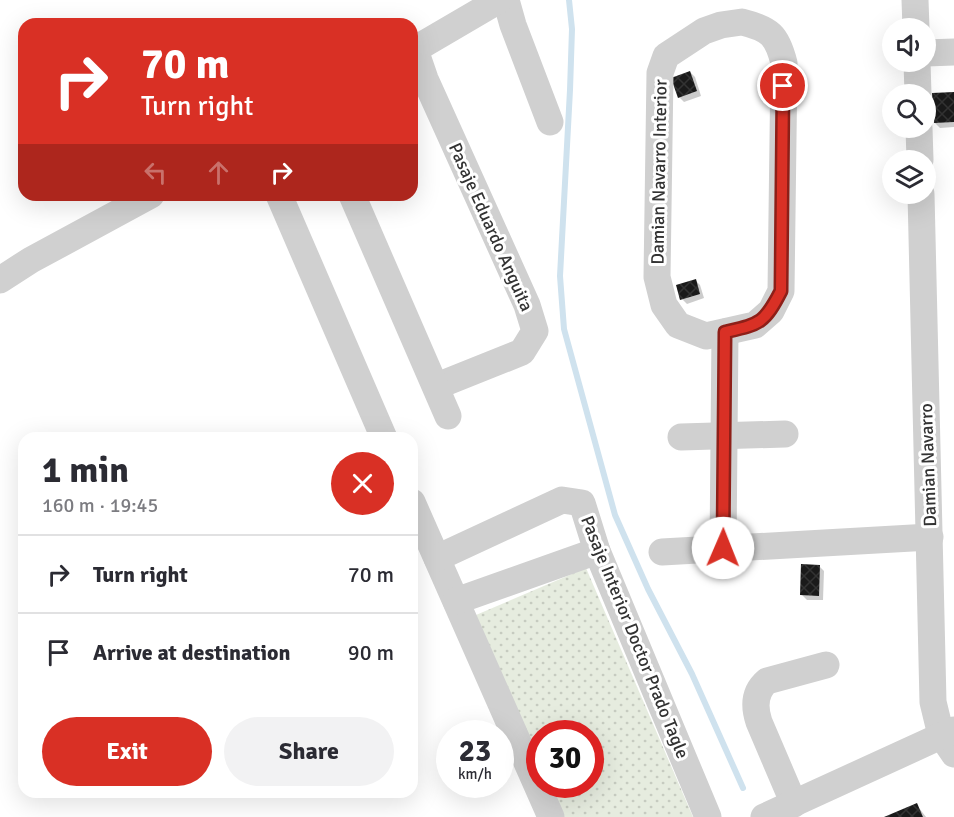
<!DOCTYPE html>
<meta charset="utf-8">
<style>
:root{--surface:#fff;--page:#f2f2f3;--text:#2b2b33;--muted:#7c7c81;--line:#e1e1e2;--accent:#d93025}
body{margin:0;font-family:Signika,sans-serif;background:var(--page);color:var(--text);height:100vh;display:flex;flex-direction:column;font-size:22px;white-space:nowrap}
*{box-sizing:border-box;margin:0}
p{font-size:20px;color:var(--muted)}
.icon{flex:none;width:33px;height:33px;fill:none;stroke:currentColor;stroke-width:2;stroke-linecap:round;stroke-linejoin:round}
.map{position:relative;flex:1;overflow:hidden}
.drawer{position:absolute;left:18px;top:432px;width:400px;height:366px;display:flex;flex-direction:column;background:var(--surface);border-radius:18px;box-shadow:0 6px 24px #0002}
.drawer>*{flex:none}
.top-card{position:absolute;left:18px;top:18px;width:400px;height:183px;border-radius:18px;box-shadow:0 6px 24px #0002;background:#d93025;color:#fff;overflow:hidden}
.tools{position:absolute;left:882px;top:18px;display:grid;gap:12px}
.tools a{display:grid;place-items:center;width:54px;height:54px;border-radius:50%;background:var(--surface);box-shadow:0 6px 24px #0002;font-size:30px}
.speed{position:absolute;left:436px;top:720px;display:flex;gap:12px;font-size:30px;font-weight:700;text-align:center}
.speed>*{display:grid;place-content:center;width:78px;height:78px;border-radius:50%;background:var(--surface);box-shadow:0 6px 24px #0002;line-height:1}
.speed small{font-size:15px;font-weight:400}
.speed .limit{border:9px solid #d22;background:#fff;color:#111}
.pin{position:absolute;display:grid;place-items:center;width:51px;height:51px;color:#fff;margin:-26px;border:3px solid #fff;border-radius:50%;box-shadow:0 2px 6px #0007}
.me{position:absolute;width:66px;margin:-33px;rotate:1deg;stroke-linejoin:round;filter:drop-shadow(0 0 4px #0008)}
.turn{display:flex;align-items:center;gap:21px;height:126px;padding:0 24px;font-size:27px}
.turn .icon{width:78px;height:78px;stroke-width:2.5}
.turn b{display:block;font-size:42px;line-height:51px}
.lanes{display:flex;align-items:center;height:57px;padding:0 24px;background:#0003;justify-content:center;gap:30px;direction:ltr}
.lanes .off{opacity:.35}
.round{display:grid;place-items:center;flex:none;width:63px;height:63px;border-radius:32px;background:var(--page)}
.overview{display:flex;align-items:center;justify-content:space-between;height:102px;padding:0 24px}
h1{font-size:36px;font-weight:700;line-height:45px}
.primary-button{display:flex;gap:12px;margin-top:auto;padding:12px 24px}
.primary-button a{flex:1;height:69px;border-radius:36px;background:var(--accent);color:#fff;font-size:24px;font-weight:700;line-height:69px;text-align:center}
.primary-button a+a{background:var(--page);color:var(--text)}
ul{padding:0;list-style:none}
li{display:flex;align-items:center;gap:18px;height:78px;padding:0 24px;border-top:2px solid var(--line)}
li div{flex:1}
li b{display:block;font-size:22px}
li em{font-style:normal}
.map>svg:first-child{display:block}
</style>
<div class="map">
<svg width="954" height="817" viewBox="0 0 954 817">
<defs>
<pattern id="grass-dots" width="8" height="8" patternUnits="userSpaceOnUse" patternTransform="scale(1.5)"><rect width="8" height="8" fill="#e6ecdf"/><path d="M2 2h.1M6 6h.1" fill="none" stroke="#c6cbc0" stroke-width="1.8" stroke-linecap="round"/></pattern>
<pattern id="building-cross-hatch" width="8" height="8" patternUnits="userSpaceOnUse" patternTransform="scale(1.5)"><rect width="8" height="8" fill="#1a1a1a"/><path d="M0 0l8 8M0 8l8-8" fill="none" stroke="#333"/></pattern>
</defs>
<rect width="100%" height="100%" fill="#fff"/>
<path fill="url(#grass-dots)" d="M 586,568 L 693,817 L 562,817 L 549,785 L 591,784 L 591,734 L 540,734 L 540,764 L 476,615 Z"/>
<g fill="#0003">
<path d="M 690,72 L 695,77 L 701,96 L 684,102 L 679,97 Z"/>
<path d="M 954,93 L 954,127 L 940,128 L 935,123 Z"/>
<path d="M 695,280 L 700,285 L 704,298 L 687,304 L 682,299 Z"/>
<path d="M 819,566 L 824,571 L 823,600 L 807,600 L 802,595 Z"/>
<path d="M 916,804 L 926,817 L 888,817 Z"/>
</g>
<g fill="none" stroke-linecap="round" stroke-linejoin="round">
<path stroke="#cfe2ee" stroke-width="6" d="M 569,0 L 572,29 L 570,90 L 560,276 L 564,329 L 615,515 L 648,589 L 692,674 L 743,788"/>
</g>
<g fill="url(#building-cross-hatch)">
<path d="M 690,71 L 697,91 L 678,98 L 671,78 Z"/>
<path d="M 954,92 L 954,122 L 934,123 L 932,93 Z"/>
<path d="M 696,279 L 700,294 L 680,300 L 676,285 Z"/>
<path d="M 801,564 L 820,565 L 819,596 L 800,595 Z"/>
<path d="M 917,803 L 923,817 L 884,817 Z"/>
</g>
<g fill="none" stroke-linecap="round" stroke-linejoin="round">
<g stroke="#d0d0d0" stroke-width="27">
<path d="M 506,0 L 513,25 L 550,122"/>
<path d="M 915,0 L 916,28"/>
<path d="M 742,22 C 770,29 777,35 784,63 L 781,291 L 771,311 L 755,325 L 706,336 L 678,325 L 664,305 L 657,277 L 660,73 L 666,56 L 704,31 L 721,25 Z"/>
<path d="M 415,50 L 425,79 L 527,305 L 535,331 L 522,352 L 437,386"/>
<path d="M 412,51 L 499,0"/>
<path d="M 926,53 L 954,52"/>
<path d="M 917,62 L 918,94"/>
<path d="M 919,128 L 920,160"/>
<path d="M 921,194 L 933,702 L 941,735 L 954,754"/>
<path d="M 279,195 L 384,438"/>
<path d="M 352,195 L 448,416"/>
<path d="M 0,280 L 31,260 L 151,195"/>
<path d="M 681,437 L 785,434"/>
<path d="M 412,502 L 551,817"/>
<path d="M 723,548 L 725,332"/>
<path d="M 662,552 L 930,537"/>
<path d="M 437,558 L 562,500 L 582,503 L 597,551 L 708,817"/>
<path d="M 456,601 L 597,551"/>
<path d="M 794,804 L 759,722 C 754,707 754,692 767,681 L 826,665"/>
<path d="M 764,817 L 954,730"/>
</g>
</g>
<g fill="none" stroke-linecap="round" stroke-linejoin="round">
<g stroke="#8d1f18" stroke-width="15">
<path id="route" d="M 723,548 L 725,332 C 760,324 764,324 781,291 L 783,86"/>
</g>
<use href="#route" stroke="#d93025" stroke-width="10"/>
</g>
<g text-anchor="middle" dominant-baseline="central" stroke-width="6" stroke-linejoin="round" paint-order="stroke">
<g font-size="18" fill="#333" stroke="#fff">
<text transform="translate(659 172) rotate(-89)">Damian Navarro Interior</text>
<text transform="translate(491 227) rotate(66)">Pasaje Eduardo Anguita</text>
<text transform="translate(928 465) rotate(-92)">Damian Navarro</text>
<text transform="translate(635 637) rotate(68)">Pasaje Interior Doctor Prado Tagle</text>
</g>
</g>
</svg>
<div class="tools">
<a><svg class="icon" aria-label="sound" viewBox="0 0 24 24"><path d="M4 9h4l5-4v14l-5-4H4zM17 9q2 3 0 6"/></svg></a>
<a><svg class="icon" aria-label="search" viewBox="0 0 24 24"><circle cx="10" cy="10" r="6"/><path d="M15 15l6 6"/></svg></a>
<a><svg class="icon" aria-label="layers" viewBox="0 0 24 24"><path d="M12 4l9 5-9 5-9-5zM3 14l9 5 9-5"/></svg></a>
</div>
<div class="speed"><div>23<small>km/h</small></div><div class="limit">30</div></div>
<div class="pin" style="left:783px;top:86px;background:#d93025"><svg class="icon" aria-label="arrive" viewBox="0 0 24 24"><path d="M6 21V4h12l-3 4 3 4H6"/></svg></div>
<svg class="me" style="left:723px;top:548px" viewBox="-20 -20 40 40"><circle r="19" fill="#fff"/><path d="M0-13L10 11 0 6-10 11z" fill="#d93025"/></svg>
<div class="top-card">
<div class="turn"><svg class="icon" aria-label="right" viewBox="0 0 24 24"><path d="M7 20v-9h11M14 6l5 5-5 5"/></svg><div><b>70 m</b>Turn right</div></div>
<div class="lanes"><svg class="icon off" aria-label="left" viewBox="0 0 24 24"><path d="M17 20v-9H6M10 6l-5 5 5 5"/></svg><svg class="icon off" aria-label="ahead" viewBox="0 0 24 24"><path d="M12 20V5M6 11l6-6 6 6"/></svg><svg class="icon" aria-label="right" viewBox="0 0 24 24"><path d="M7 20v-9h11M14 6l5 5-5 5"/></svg></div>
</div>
<section class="drawer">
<div class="overview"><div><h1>1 min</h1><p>160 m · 19:45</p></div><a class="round" style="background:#d93025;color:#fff"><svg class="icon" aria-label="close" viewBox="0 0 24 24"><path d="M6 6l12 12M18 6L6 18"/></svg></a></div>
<ul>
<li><svg class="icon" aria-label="right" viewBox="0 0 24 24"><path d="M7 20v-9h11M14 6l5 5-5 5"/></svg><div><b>Turn right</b></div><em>70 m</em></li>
<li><svg class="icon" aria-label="arrive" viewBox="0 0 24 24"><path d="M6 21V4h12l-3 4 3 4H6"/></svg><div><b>Arrive at destination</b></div><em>90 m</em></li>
</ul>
<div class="primary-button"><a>Exit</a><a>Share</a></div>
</section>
</div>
